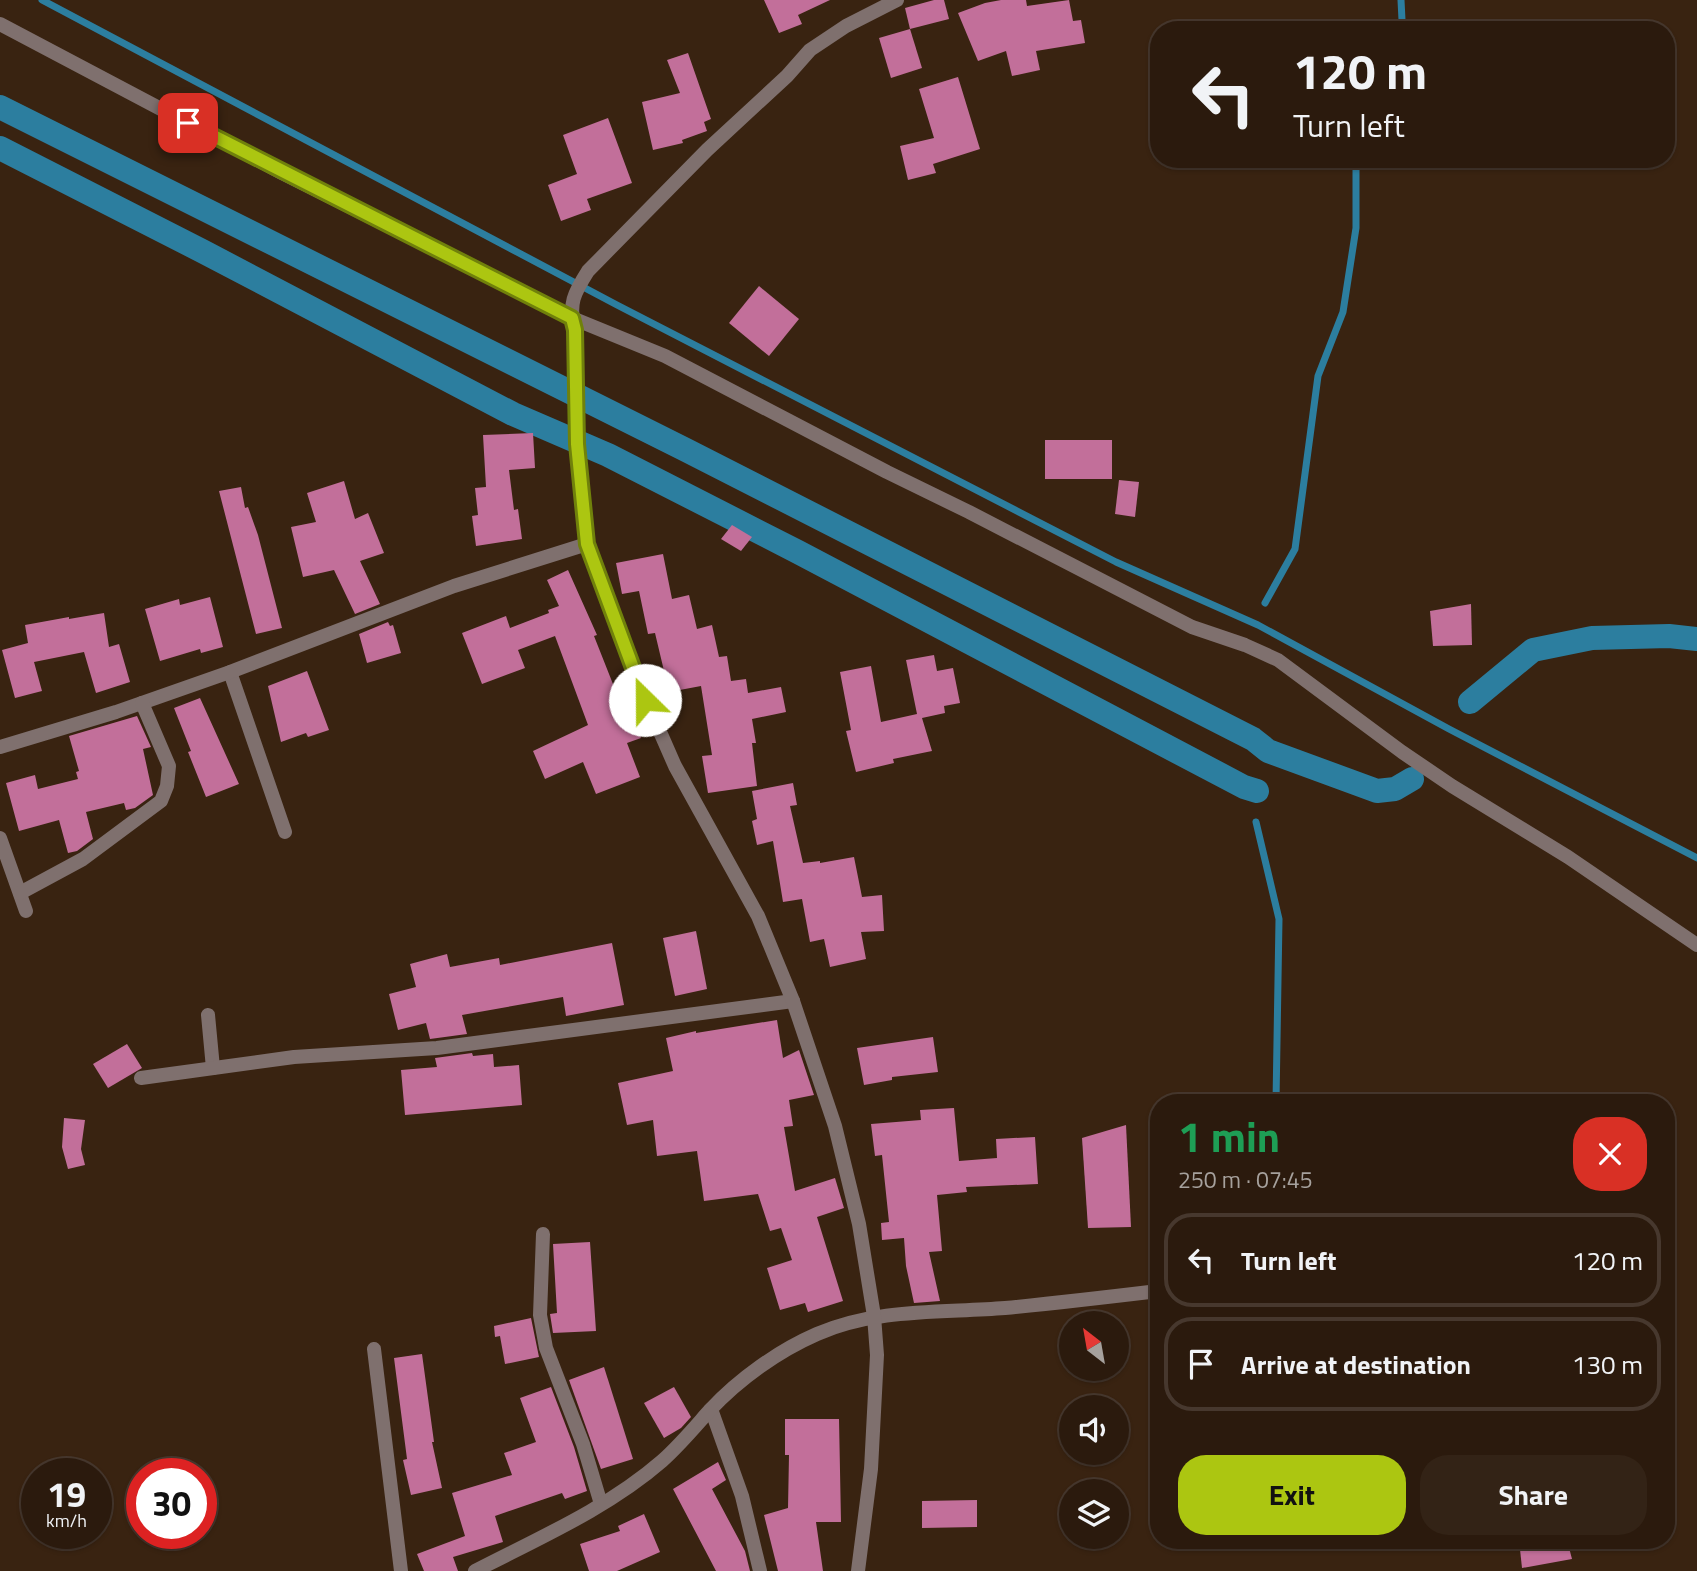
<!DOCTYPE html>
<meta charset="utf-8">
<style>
:root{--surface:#2b1a0d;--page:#332316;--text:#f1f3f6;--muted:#a6a19d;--line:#47382e;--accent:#acc611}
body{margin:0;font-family:"Titillium Web",sans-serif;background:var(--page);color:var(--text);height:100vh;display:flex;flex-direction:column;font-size:26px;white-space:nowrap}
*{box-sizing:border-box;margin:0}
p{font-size:23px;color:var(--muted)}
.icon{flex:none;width:38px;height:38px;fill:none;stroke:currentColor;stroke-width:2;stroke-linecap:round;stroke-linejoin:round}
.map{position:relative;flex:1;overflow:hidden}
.side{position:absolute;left:1150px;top:1094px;width:525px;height:455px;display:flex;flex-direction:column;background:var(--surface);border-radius:28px;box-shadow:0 2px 5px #0004,0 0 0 2px var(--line)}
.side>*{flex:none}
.banner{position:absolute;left:1150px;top:21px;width:525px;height:147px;border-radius:28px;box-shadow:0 2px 5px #0004,0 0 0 2px var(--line);background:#2b1a0d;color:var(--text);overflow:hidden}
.needle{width:46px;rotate:329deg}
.fabs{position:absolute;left:1059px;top:1311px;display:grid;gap:14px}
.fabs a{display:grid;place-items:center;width:70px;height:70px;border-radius:50%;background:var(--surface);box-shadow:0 2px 5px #0004,0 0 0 2px var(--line);font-size:35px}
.speed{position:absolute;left:21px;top:1458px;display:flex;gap:14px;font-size:35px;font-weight:700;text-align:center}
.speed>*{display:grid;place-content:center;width:91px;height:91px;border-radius:50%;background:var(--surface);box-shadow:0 2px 5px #0004,0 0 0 2px var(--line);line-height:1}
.speed small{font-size:18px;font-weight:400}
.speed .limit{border:10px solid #d22;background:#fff;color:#111}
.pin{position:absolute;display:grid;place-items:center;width:60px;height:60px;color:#fff;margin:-30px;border-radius:14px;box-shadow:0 4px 10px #0006}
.me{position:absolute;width:77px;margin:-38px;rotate:337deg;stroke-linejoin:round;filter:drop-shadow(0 0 5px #0008)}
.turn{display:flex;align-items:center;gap:24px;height:147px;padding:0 28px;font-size:32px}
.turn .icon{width:91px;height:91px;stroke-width:2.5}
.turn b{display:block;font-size:49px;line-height:60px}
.round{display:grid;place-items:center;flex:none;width:74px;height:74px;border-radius:28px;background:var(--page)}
.summary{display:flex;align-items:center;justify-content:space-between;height:119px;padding:0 28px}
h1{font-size:42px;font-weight:700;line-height:52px;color:#1e9e55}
.primary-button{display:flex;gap:14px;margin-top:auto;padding:14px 28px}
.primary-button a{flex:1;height:80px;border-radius:28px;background:var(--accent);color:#111;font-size:28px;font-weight:700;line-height:80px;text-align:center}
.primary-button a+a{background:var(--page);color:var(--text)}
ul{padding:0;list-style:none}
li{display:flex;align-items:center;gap:21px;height:94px;margin:0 14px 10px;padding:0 14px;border:4px solid var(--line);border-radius:28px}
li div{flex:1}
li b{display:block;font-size:26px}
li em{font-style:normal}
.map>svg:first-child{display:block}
</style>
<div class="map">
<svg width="1697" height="1571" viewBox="0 0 1697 1571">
<rect width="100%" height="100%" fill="#392311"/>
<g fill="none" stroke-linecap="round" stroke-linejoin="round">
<g stroke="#2c7e9f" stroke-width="7">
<path d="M 42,0 L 617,305 L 1116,562 L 1258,625 L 1449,729 L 1697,858"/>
<path d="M 1397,30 L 1402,20 L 1401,0"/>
<path d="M 1265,603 L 1295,549 L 1318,376 L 1343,312 L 1356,228 L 1356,159"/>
<path d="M 1256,822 L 1279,919 L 1276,1102"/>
</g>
<g stroke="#2c7e9f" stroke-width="24">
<path d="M 0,107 L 686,450 L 1253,739 L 1268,751 L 1377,791 L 1395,789 L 1412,779"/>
<path d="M 0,148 L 204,252 L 513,414 L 608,455 L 798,552 L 1244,787 L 1257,791"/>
<path d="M 1470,702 L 1533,650 L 1592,638 L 1669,636 L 1697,639"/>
</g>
</g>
<g fill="#c26f9a">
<path d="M 764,0 L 830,0 L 798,15 L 802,24 L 779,33 Z"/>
<path d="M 934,0 L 944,0 L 949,19 L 910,29 L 905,8 Z"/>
<path d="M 1001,0 L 1026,0 L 1027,6 L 1069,0 L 1073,21 L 1081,20 L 1085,43 L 1036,51 L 1040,70 L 1012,76 L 1006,51 L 978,61 L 958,13 L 985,3 Z"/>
<path d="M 910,29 L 922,68 L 891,78 L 879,38 Z"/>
<path d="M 688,53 L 711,119 L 704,122 L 707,131 L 682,140 L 683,143 L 653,150 L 642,102 L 680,93 L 667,60 Z"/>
<path d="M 958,77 L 980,149 L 933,164 L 936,173 L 908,180 L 900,146 L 934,138 L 919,89 Z"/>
<path d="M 608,118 L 632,183 L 587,199 L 591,210 L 561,221 L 548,185 L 577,174 L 563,135 Z"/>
<path d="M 759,286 L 799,319 L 769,356 L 729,323 Z"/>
<path d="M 533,433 L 535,468 L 509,470 L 514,510 L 518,509 L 522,539 L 476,546 L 472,516 L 478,515 L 475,488 L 486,487 L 483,435 Z"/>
<rect x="1045" y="440" width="67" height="39"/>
<path d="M 1119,480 L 1139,482 L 1135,517 L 1115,514 Z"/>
<path d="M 344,481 L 355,519 L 368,513 L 384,553 L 360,561 L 380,604 L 355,614 L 334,570 L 303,577 L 291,527 L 316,522 L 307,493 Z"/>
<path d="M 241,487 L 245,508 L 248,507 L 258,535 L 282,628 L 256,634 L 219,491 Z"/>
<path d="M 732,525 L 752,537 L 741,551 L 721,539 Z"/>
<path d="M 663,554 L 672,599 L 689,595 L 697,629 L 712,625 L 719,657 L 727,656 L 731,681 L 746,679 L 748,693 L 781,687 L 786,712 L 752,719 L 756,743 L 752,743 L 757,786 L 708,793 L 702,756 L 712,755 L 701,686 L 669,692 L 655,633 L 648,634 L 639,591 L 622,594 L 616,563 Z"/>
<path d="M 568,570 L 597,635 L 594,636 L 626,717 L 632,715 L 641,738 L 627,743 L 640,777 L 596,794 L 583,762 L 545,779 L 533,751 L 588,725 L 555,636 L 518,650 L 525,668 L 482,684 L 462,633 L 506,616 L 510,628 L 549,613 L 548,610 L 559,606 L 547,580 Z"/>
<path d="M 210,597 L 223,647 L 201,653 L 200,649 L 160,661 L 145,609 L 179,599 L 180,605 Z"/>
<path d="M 1471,604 L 1472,645 L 1433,646 L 1430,611 Z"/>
<path d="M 104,613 L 109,647 L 119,644 L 130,682 L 96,693 L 84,652 L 34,662 L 42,691 L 15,698 L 2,650 L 28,643 L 25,625 L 69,617 L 69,619 Z"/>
<path d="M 388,622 L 390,626 L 393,625 L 401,653 L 367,663 L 359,634 Z"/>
<path d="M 934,655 L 937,671 L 953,668 L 960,703 L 944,706 L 945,713 L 922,718 L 932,751 L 893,759 L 894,763 L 856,772 L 846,731 L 851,730 L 840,672 L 871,666 L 881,722 L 917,714 L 906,660 Z"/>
<path d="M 307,671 L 329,730 L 308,737 L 306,733 L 281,742 L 268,686 Z"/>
<path d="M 200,698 L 239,784 L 206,797 L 188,752 L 191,751 L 174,708 Z"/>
<path d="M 137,716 L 151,747 L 143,749 L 153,795 L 135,808 L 126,810 L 124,803 L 86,812 L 93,839 L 77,851 L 68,853 L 59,820 L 19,831 L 6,783 L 35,775 L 38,789 L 78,779 L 76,772 L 79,771 L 69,736 Z"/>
<path d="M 793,783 L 797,805 L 790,806 L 803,863 L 820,861 L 820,863 L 854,857 L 862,897 L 882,895 L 884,931 L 861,932 L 866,959 L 830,967 L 824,939 L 810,942 L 802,899 L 783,902 L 773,841 L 757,845 L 752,821 L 757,819 L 752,791 Z"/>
<path d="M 696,931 L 707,989 L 675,996 L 663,938 Z"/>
<path d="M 612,943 L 624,1005 L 566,1016 L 563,997 L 462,1015 L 467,1034 L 430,1039 L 426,1023 L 398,1030 L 389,994 L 416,987 L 410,964 L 447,954 L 450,967 L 499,958 L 500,965 Z"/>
<path d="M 777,1020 L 783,1058 L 799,1050 L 814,1095 L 789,1100 L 793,1126 L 784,1127 L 795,1191 L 835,1178 L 844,1208 L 817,1217 L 843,1301 L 808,1312 L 805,1303 L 780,1310 L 767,1268 L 792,1260 L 781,1228 L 770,1231 L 758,1194 L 704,1201 L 697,1151 L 657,1156 L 653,1120 L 627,1125 L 618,1083 L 673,1071 L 666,1038 L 696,1031 L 696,1033 Z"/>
<path d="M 933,1037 L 938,1072 L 892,1077 L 892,1080 L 864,1085 L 857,1048 Z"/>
<path d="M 127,1044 L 142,1068 L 108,1088 L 93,1064 Z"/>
<path d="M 472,1053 L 473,1056 L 493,1054 L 494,1067 L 519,1065 L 522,1105 L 405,1115 L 401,1070 L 437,1067 L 435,1058 Z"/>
<path d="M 954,1108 L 959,1161 L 997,1158 L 996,1139 L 1035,1137 L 1038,1184 L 966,1187 L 967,1192 L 937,1195 L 942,1251 L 929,1252 L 940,1301 L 914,1303 L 906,1266 L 904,1238 L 882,1240 L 881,1223 L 889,1222 L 882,1155 L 875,1156 L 871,1124 L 921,1120 L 920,1110 Z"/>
<path d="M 64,1118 L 85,1120 L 81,1149 L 85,1165 L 68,1169 L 62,1147 Z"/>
<path d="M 1126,1125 L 1131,1227 L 1088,1228 L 1082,1138 Z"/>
<path d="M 590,1242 L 596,1331 L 553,1333 L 550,1314 L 557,1313 L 553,1244 Z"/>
<path d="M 531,1318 L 539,1357 L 505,1364 L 500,1336 L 495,1337 L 494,1326 Z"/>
<path d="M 422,1354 L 434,1442 L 432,1442 L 442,1488 L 411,1495 L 403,1460 L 407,1459 L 394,1358 Z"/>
<path d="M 604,1367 L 633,1459 L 601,1469 L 569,1380 Z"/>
<path d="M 551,1387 L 574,1447 L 587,1491 L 565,1499 L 562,1493 L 495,1516 L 503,1542 L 453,1557 L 458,1571 L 424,1571 L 417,1554 L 465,1536 L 452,1493 L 512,1475 L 504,1453 L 536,1442 L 520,1398 Z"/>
<path d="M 674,1387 L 691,1417 L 681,1428 L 664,1438 L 644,1403 Z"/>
<path d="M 785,1419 L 839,1419 L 841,1522 L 816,1522 L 823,1571 L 778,1571 L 764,1515 L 788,1508 L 789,1455 L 785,1455 Z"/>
<path d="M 718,1462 L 726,1480 L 712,1489 L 745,1551 L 750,1571 L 716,1571 L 673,1489 Z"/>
<path d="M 977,1500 L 977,1527 L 922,1528 L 922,1501 Z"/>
<path d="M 644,1514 L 660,1552 L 617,1571 L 589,1571 L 580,1544 L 620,1531 L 618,1526 Z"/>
<path d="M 1519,1540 L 1567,1540 L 1572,1559 L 1522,1568 Z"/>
</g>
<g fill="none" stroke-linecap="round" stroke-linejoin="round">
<g stroke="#7f706e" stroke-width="14">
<path d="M 0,24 L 282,173 L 572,318 L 665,356 L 887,472 L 969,512 L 1192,627 L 1245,645 L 1278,660 L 1402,752 L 1452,786 L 1568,857 L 1697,945"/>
<path d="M 230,672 L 285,832"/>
<path d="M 0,747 L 116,712 L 230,672 L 454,586 L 587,544"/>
<path d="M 0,838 L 26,911"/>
<path d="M 20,893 L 83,859 L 161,801 L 167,786 L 169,766 L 142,703"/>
<path d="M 208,1015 L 213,1068"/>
<path d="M 141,1078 L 294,1057 L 437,1048 L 793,1001"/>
<path d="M 543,1234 L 540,1315 L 546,1348 L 583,1444 L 601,1504"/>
<path d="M 374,1349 L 401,1571"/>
<path d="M 711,1409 L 742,1496 L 760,1571"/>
<path d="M 475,1571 C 539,1538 608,1508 662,1461 C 680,1445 694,1428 710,1410 C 739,1379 778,1351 817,1334 C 876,1308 943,1313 1005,1308 C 1057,1303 1108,1297 1158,1291"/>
<path d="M 858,1571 L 871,1469 L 877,1355 L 874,1316 L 859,1224 L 835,1126 L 793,1001 L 758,916 L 675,766 L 636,677 L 587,544 L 577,444 L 575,330 C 568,304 574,293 588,271 L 707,150 L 787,76 L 810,50 L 846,26 L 897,0"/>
</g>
</g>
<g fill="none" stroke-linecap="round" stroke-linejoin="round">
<g stroke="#70810b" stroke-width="18">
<path id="route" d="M 188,123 L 572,318 L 575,330 L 577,444 L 587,544 L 645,700"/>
</g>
<use href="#route" stroke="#acc611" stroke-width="12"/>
</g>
</svg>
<div class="fabs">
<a><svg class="needle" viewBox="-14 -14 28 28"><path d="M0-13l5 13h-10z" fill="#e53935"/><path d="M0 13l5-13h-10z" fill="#a6a19d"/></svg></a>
<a><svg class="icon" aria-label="sound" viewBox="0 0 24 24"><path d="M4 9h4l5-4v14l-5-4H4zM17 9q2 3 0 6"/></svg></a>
<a><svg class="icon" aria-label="layers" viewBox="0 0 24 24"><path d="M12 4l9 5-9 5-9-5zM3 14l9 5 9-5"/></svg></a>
</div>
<div class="speed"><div>19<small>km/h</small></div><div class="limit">30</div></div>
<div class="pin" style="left:188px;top:123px;background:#d93025"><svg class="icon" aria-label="arrive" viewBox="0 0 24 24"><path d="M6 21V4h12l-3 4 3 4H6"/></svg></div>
<svg class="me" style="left:645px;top:700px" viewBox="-20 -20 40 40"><circle r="19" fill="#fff"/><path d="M0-13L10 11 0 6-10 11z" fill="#acc611"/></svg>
<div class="banner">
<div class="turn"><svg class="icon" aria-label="left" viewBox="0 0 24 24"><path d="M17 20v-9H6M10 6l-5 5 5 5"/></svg><div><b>120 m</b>Turn left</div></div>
</div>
<section class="side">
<div class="summary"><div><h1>1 min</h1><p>250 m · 07:45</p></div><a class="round" style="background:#d93025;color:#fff"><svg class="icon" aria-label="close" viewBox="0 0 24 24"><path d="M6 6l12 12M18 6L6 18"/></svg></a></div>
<ul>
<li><svg class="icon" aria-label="left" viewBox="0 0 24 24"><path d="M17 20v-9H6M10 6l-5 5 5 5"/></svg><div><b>Turn left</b></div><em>120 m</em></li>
<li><svg class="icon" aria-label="arrive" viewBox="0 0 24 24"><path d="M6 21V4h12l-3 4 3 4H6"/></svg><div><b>Arrive at destination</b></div><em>130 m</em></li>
</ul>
<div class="primary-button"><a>Exit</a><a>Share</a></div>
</section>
</div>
